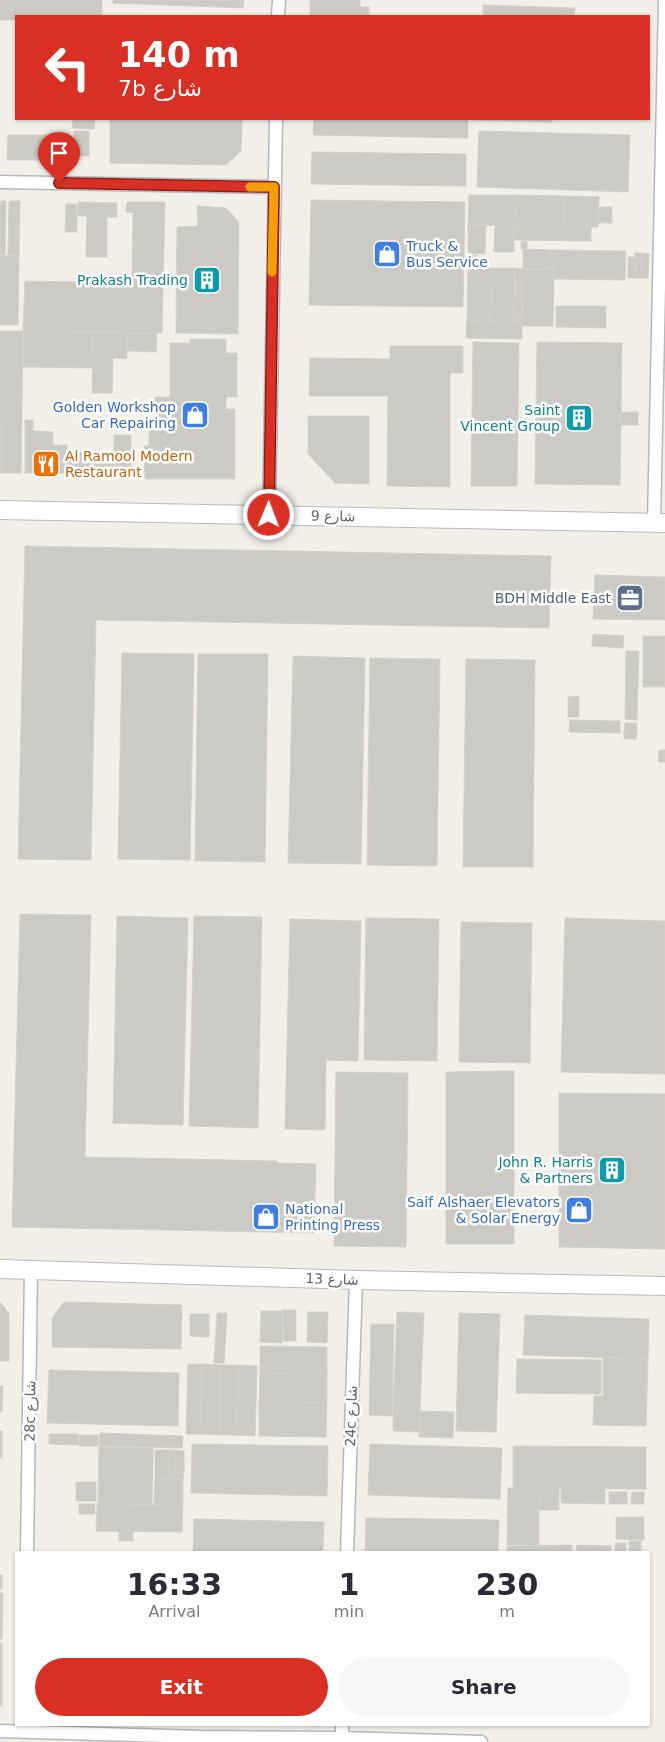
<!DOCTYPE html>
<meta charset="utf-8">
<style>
:root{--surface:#fff;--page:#f7f7f7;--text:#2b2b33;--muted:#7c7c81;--accent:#d93025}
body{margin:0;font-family:"DejaVu Sans",Cairo,sans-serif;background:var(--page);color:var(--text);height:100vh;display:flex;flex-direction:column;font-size:19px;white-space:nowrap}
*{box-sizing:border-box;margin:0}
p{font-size:16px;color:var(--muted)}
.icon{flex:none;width:28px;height:28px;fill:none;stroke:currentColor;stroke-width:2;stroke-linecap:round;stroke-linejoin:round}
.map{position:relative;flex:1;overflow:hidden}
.sheet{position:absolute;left:15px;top:1551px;width:635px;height:175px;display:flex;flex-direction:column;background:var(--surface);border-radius:0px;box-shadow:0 1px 4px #0004}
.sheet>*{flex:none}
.banner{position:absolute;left:15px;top:15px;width:635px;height:105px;border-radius:0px;box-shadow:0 1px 4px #0004;background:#d93025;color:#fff;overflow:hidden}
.pin{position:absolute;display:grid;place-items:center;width:42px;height:42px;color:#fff;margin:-51px -21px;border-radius:50% 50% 50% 0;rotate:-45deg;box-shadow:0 0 5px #0007}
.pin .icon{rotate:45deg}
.me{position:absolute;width:55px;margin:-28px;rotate:1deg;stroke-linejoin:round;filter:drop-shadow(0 0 4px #0008)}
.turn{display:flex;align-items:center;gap:18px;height:105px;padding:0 20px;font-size:22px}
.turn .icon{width:65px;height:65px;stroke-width:2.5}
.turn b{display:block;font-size:35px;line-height:42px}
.eta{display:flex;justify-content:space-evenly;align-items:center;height:85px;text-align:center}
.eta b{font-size:30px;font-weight:800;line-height:35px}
.button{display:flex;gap:10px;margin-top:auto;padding:10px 20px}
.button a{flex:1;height:58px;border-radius:30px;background:var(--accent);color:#fff;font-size:20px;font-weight:800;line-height:58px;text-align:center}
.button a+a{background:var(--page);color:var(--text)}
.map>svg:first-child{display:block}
</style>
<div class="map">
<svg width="665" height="1742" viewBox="0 0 665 1742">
<rect width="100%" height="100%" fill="#f1efe8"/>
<g fill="#cccac5" stroke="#d6d1c6">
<path d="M 0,0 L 32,0 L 32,16 L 16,16 L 16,20 L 0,20 Z"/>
<rect x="32" y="0" width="70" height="16"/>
<path d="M 113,0 L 244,0 L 243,8 L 113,3 Z"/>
<rect x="310" y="0" width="50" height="16"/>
<path d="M 483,5 L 575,8 L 574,16 L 483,16 Z"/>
<rect x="360" y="7" width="9" height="9"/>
<path d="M 73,119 L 95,119 L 94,129 L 72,128 Z"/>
<path d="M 110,119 L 242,119 L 241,151 L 226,165 L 110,163 Z"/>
<path d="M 314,119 L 468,119 L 468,138 L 313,135 Z"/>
<path d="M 474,119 L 552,119 L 552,122 L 474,120 Z"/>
<rect x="74" y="131" width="15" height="25"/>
<path d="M 479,131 L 630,135 L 628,192 L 477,187 Z"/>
<path d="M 8,135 L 54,135 L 53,160 L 7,160 Z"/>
<path d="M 312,152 L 466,154 L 466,186 L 311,184 Z"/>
<path d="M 469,195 L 515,195 L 514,226 L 468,225 Z"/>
<path d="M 515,195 L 564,196 L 564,227 L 514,226 Z"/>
<path d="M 564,196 L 599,197 L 598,227 L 564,227 Z"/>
<path d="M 311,200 L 465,202 L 463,307 L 309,305 Z"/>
<path d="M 0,201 L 6,201 L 5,255 L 0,255 Z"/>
<path d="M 9,201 L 20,201 L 19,256 L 8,255 Z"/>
<path d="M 78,202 L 117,203 L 117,217 L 107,217 L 107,257 L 86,257 L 87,216 L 78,216 Z"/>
<path d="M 127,202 L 165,202 L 162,333 L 23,331 L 25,281 L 132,283 L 133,213 L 126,212 Z"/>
<path d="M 66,204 L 77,204 L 77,232 L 65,232 Z"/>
<path d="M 197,206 L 226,208 L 239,222 L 238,334 L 176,333 L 177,227 L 198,226 Z"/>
<path d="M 599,207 L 612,207 L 612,223 L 598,223 Z"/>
<path d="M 468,225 L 486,225 L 485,254 L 468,253 Z"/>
<path d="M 495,225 L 514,226 L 514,252 L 494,252 Z"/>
<path d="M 514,226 L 591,227 L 591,241 L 514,240 Z"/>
<path d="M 527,241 L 527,249 L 521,249 L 521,242 Z"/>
<path d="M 523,249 L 552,250 L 552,269 L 523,269 Z"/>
<path d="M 552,250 L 626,251 L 625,280 L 554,279 L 554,269 L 552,269 Z"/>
<path d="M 635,253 L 642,253 L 642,278 L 634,278 Z"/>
<path d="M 642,253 L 649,254 L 648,278 L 642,278 Z"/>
<path d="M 0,255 L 19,256 L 18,325 L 0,325 Z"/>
<path d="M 469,255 L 477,255 L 476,264 L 469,264 Z"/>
<path d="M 628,257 L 635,257 L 634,278 L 628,278 Z"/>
<path d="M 468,268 L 491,268 L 490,322 L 467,321 Z"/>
<path d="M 491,268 L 515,268 L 514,322 L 490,322 Z"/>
<path d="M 515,268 L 523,269 L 523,283 L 515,283 Z"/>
<path d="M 523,269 L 554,269 L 553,326 L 522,326 Z"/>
<path d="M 515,283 L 523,283 L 522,293 L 515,293 Z"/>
<path d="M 515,293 L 522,293 L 522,302 L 514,302 Z"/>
<rect x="514" y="302" width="8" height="11"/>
<path d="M 556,306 L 606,306 L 606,328 L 556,327 Z"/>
<rect x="514" y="313" width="8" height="9"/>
<path d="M 467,321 L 522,322 L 522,339 L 466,338 Z"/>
<path d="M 0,331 L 23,331 L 21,473 L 2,473 L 3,425 L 0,425 Z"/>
<path d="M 23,331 L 94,332 L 93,368 L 23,367 Z"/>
<path d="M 94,332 L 127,333 L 127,359 L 113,358 L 112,393 L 92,393 Z"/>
<path d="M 127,333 L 157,333 L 156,352 L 127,351 Z"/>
<path d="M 190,339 L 226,339 L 226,353 L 237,353 L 237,397 L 226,397 L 226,409 L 235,409 L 235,479 L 145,479 L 144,446 L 149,446 L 149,421 L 154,421 L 155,397 L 170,397 L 170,343 L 190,343 Z"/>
<path d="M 473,342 L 519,343 L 517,486 L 471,486 Z"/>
<path d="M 537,342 L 622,343 L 620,485 L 535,484 Z"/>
<path d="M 390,346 L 463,346 L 463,373 L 450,373 L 450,487 L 387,486 L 388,396 L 309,396 L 310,358 L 390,359 Z"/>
<rect x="621" y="412" width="17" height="13"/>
<path d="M 308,416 L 369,416 L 369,484 L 335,483 L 308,454 Z"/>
<path d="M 25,420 L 33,420 L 33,431 L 53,432 L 53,445 L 67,445 L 67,452 L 93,452 L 93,473 L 25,473 Z"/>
<path d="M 0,425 L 3,425 L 2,473 L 0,473 Z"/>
<rect x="114" y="435" width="17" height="39"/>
<path d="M 93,452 L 114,452 L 114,474 L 93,473 Z"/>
<path d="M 25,546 L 551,556 L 549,628 L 96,620 L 91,860 L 18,859 Z"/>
<path d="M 595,575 L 665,577 L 665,620 L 593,619 Z"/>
<path d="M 593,634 L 624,636 L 623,648 L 592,646 Z"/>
<rect x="643" y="636" width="22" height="51"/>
<path d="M 626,651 L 639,651 L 637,720 L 625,719 Z"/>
<path d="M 122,653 L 194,654 L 190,860 L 118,859 Z"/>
<path d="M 198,654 L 268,654 L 265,862 L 195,861 Z"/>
<path d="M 293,656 L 365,658 L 361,864 L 288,863 Z"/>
<path d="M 370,658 L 440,659 L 437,866 L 367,865 Z"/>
<path d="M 466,659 L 535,660 L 533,867 L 463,867 Z"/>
<path d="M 579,696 L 579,717 L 568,717 L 568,697 Z"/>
<path d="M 570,720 L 620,721 L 620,733 L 569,732 Z"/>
<path d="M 625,723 L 637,723 L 637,735 L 624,734 Z"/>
<path d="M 624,734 L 637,735 L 636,739 L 624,739 Z"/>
<path d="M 659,750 L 665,750 L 665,762 L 658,762 Z"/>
<path d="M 20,914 L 91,915 L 85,1157 L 277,1161 L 277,1163 L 316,1164 L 314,1233 L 12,1227 Z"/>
<path d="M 117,916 L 188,918 L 183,1125 L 113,1123 Z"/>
<path d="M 194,916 L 262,917 L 258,1128 L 189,1126 Z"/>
<path d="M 366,918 L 439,919 L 437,1061 L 364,1060 Z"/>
<path d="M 565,918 L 665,921 L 665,1074 L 561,1072 Z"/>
<path d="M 290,919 L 361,921 L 358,1061 L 326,1060 L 325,1130 L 285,1129 Z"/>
<path d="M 461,922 L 532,923 L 530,1063 L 459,1062 Z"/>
<path d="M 514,1071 L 514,1244 L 446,1244 L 446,1072 Z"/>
<path d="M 336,1072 L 408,1073 L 406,1247 L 334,1246 Z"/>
<path d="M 559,1093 L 665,1094 L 665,1249 L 559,1247 Z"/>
<path d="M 0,1302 L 9,1313 L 9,1361 L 0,1361 Z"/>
<path d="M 64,1302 L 182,1305 L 181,1349 L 52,1347 L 52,1318 Z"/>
<rect x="283" y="1310" width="13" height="31"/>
<path d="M 261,1311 L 283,1311 L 282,1343 L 260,1342 Z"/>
<path d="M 308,1312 L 328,1312 L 327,1343 L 307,1342 Z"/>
<path d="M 397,1312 L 424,1313 L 420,1410 L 393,1409 Z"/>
<path d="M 217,1313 L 227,1313 L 224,1363 L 214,1363 Z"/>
<path d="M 459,1313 L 500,1314 L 496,1432 L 456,1431 Z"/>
<path d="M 190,1314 L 209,1314 L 209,1337 L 190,1336 Z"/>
<path d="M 525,1315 L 649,1319 L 648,1359 L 523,1355 Z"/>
<path d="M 371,1324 L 394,1324 L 392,1416 L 369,1415 Z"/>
<path d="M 260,1346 L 327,1347 L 327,1374 L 260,1373 Z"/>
<path d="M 603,1358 L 648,1359 L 646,1426 L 593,1425 L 594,1396 L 603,1396 Z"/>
<path d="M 517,1359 L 601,1360 L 601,1394 L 516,1393 Z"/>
<path d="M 188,1364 L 202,1364 L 200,1434 L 186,1434 Z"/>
<path d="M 202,1364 L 221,1365 L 219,1435 L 200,1434 Z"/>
<path d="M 221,1365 L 239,1365 L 237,1435 L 219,1435 Z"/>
<path d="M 239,1365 L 257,1366 L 255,1436 L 237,1435 Z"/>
<path d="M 49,1370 L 179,1373 L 178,1426 L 47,1423 Z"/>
<path d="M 260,1373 L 327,1374 L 327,1403 L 259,1402 Z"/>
<path d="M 0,1386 L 3,1386 L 2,1412 L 0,1412 Z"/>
<path d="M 259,1402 L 327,1403 L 326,1437 L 259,1436 Z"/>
<path d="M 393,1409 L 420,1410 L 419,1432 L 393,1431 Z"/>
<path d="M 420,1411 L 454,1412 L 453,1438 L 419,1437 Z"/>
<rect x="0" y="1431" width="2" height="27"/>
<path d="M 100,1433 L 183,1436 L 182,1448 L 99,1446 Z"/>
<path d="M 49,1434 L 78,1434 L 78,1445 L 49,1444 Z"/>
<rect x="79" y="1435" width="19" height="11"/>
<path d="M 192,1444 L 328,1446 L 327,1496 L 191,1493 Z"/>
<path d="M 370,1444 L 502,1448 L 500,1499 L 368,1495 Z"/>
<path d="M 513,1446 L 646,1447 L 646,1489 L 513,1488 Z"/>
<path d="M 99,1447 L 153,1448 L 152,1505 L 98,1504 Z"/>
<path d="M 155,1450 L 170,1450 L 169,1478 L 155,1478 Z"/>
<path d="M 170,1450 L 175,1450 L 175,1472 L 184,1472 L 183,1479 L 169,1478 Z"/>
<path d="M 175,1450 L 184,1451 L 184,1472 L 175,1472 Z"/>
<path d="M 155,1478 L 183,1479 L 183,1506 L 154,1505 Z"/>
<rect x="76" y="1482" width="20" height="19"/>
<path d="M 508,1488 L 539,1488 L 539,1545 L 507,1545 Z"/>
<rect x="539" y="1488" width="20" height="22"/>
<path d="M 561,1488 L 605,1488 L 605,1504 L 561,1503 Z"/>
<rect x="609" y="1492" width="18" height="12"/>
<path d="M 632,1492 L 644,1492 L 644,1504 L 631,1504 Z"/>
<rect x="79" y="1504" width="16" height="10"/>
<path d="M 97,1504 L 183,1506 L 182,1532 L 96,1531 Z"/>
<path d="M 616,1517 L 644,1517 L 644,1540 L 616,1539 Z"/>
<path d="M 366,1518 L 499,1520 L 498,1552 L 365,1552 Z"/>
<path d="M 194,1519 L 324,1522 L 323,1552 L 193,1552 Z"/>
<rect x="119" y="1531" width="14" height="10"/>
<rect x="629" y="1541" width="12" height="11"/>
<rect x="615" y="1543" width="11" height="9"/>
<path d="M 572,1545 L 572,1552 L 507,1552 L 507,1546 Z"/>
<path d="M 577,1545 L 611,1546 L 611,1552 L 576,1552 Z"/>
<rect x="0" y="1575" width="2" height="14"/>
<path d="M 0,1593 L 3,1593 L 2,1639 L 0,1639 Z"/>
<rect x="0" y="1643" width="2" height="63"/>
</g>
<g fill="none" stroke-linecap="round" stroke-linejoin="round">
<g stroke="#b5b8bc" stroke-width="15">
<g id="street">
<path d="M 278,16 L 279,0"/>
<path d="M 0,182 L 274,187"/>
<path d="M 269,515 L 276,119"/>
<path d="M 654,523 L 665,0"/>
<path d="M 27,1552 L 31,1270"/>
<path d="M 347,1552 L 356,1280"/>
<path d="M 0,1731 L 201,1737 L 342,1738 L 481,1742"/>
<path d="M 342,1738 L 342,1725"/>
</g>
</g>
<g stroke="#b6babf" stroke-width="20">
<g id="secondary">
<path d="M 0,510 L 665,523"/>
<path d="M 0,1269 L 356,1280 L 665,1286"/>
</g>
</g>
<use href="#street" stroke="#fff" stroke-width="12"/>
<use href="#secondary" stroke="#fff" stroke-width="18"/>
</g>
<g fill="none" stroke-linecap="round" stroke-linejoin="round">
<g stroke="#8d1f18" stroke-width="12">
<path id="route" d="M 59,183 L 274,187 L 269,515"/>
</g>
<use href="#route" stroke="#d93025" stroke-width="9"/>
<path stroke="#f59e0b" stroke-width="9" d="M 250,187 L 274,187 L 272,272"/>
</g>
<defs>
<g id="shop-square" transform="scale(1.4375)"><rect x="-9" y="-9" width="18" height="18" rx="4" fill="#3f7fe0" stroke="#fff"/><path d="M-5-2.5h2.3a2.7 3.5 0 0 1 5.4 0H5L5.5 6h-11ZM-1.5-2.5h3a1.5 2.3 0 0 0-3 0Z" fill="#fff"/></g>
<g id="building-square" transform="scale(1.4375)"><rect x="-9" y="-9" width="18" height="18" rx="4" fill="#0f9aa8" stroke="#fff"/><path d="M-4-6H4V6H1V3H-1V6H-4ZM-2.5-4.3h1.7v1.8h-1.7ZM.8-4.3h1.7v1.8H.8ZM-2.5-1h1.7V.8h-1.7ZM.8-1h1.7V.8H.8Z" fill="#fff"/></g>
<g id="restaurant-square" transform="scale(1.4375)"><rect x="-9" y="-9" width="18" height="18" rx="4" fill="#e8710a" stroke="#fff"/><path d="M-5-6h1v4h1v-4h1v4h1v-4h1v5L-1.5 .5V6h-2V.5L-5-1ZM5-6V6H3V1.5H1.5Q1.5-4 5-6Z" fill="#fff"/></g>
<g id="office-square" transform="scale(1.4375)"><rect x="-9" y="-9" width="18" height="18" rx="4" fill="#5c6f8a" stroke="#fff"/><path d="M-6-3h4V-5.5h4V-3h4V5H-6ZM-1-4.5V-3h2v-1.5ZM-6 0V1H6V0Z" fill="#fff"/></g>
</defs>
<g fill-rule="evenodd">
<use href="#shop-square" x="387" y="254"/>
<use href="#building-square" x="207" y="280"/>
<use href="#shop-square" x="195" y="415"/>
<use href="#building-square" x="579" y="418"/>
<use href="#restaurant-square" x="46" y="464"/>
<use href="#office-square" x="630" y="598"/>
<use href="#building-square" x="612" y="1170"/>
<use href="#shop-square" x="579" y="1210"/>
<use href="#shop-square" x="266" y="1217"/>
</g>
<g text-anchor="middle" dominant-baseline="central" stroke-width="5" stroke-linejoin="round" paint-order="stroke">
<g font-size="14" fill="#366cbe" stroke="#fff" text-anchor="start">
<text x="406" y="246">Truck &amp;<tspan x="406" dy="16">Bus Service</tspan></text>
<text x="176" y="407" text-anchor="end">Golden Workshop<tspan x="176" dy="16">Car Repairing</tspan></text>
<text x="560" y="1202" text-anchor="end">Saif Alshaer Elevators<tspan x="560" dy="16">&amp; Solar Energy</tspan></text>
<text x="285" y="1209">National<tspan x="285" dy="16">Printing Press</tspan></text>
</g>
<g font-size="14" fill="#0d838f" stroke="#fff" text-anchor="end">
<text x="188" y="280">Prakash Trading</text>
<text x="560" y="410">Saint<tspan x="560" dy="16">Vincent Group</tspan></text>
<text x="593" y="1162">John R. Harris<tspan x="593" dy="16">&amp; Partners</tspan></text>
</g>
<g font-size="14" fill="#c56008" stroke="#fff" text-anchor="start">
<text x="65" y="456">Al Ramool Modern<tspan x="65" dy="16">Restaurant</tspan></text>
</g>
<g font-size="14" fill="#5f6368" stroke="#fff">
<text transform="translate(333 516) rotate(1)">شارع 9</text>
<text transform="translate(332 1279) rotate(2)">شارع 13</text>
<text transform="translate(30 1411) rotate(-89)">28c شارع</text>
<text transform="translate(351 1416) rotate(-88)">24c شارع</text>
</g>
<g font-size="14" fill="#4e5e75" stroke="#fff" text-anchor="end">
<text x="611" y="598">BDH Middle East</text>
</g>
</g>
</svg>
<div class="pin" style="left:59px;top:183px;background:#d93025"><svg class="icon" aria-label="arrive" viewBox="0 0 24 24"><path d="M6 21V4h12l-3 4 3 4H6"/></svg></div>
<svg class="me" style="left:269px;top:515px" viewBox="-20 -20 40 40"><circle r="17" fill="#d93025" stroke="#fff" stroke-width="3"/><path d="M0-11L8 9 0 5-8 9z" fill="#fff"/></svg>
<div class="banner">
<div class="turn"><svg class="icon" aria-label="left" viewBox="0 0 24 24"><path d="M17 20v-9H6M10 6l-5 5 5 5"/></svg><div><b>140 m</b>7b شارع</div></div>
</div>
<section class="sheet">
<div class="eta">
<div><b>16:33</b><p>Arrival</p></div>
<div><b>1</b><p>min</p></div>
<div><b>230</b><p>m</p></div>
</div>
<div class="button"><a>Exit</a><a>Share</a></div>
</section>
</div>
